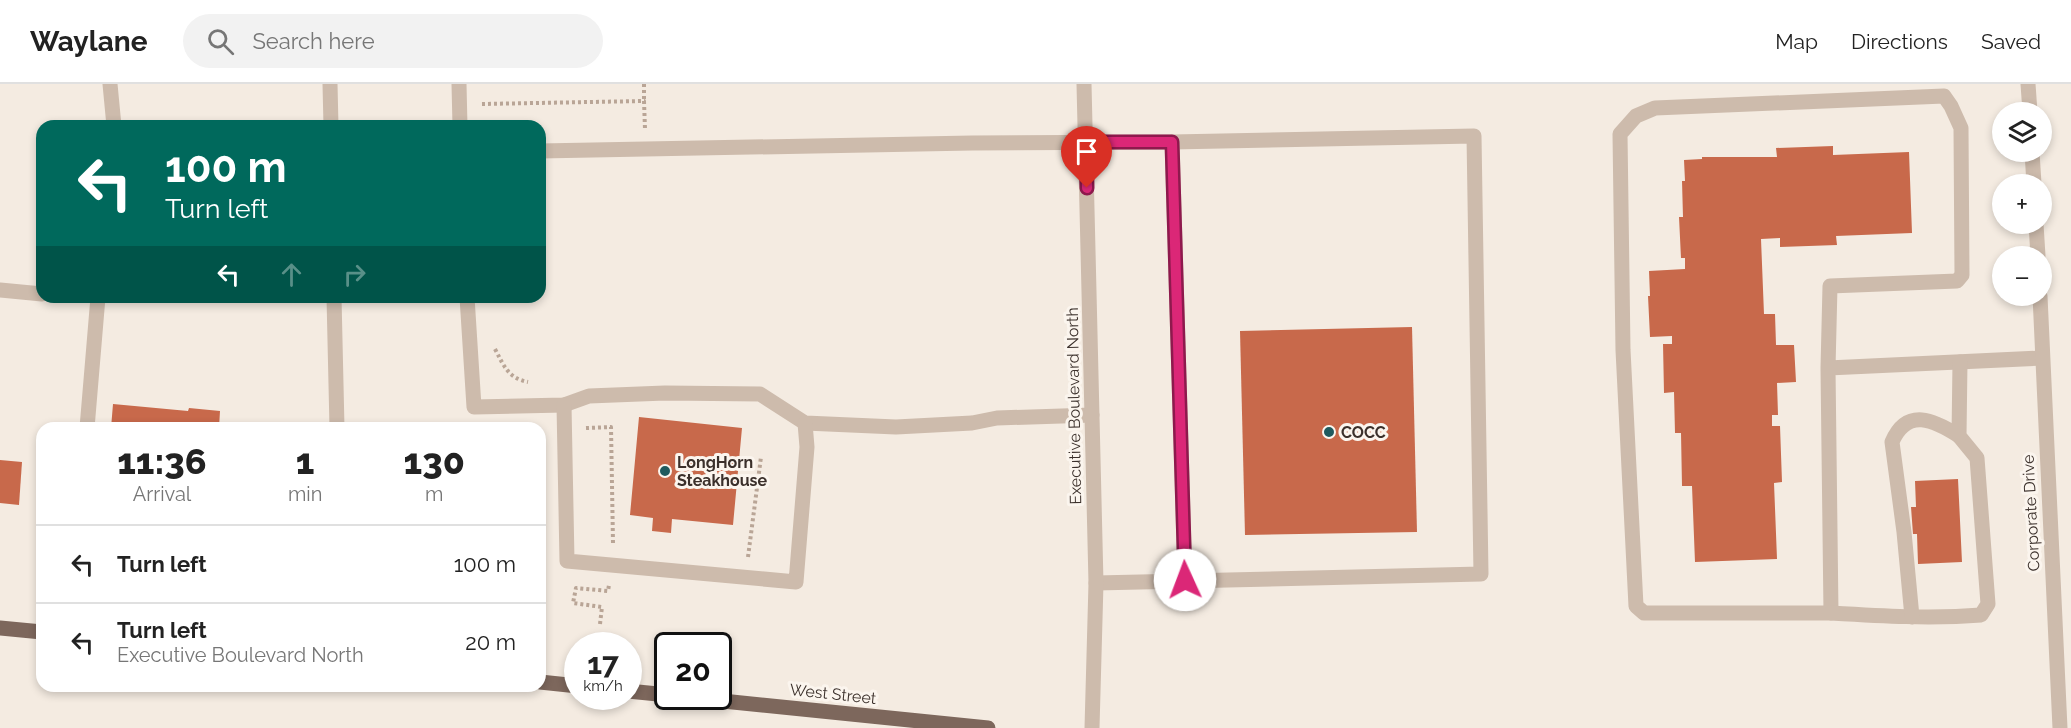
<!DOCTYPE html>
<meta charset="utf-8">
<style>
:root{--surface:#fff;--page:#f2f2f2;--text:#222;--muted:#767676;--line:#e0e0e0}
body{margin:0;font-family:Raleway,sans-serif;background:var(--page);color:var(--text);height:100vh;display:flex;flex-direction:column;font-size:22px;white-space:nowrap}
*{box-sizing:border-box;margin:0}
p{font-size:20px;color:var(--muted)}
.icon{flex:none;width:33px;height:33px;fill:none;stroke:currentColor;stroke-width:2;stroke-linecap:round;stroke-linejoin:round}
.map{position:relative;flex:1;overflow:hidden}
.side{position:absolute;left:36px;top:338px;width:510px;height:270px;display:flex;flex-direction:column;background:var(--surface);border-radius:18px;box-shadow:0 3px 9px #0003}
.side>*{flex:none}
.banner{position:absolute;left:36px;top:36px;width:510px;height:183px;border-radius:18px;box-shadow:0 3px 9px #0003;background:#00695c;color:#fff;overflow:hidden}
.controls{position:absolute;left:1992px;top:18px;display:grid;gap:12px}
.controls a{display:grid;place-items:center;width:60px;height:60px;border-radius:50%;background:var(--surface);box-shadow:0 3px 9px #0003;font-size:30px}
.speed{position:absolute;left:564px;top:548px;display:flex;gap:12px;font-size:30px;font-weight:700;text-align:center}
.speed>*{display:grid;place-content:center;width:78px;height:78px;border-radius:50%;background:var(--surface);box-shadow:0 3px 9px #0003;line-height:1}
.speed small{font-size:15px;font-weight:400}
.speed .limit{border:3px solid #111;border-radius:9px;background:#fff;color:#111}
.pin{position:absolute;display:grid;place-items:center;width:51px;height:51px;color:#fff;margin:-62px -26px;border-radius:50% 50% 50% 0;rotate:-45deg;box-shadow:0 0 6px #0007}
.pin .icon{rotate:45deg}
.me{position:absolute;width:66px;margin:-33px;rotate:358deg;stroke-linejoin:round;filter:drop-shadow(0 0 4px #0008)}
.turn{display:flex;align-items:center;gap:21px;height:126px;padding:0 30px;font-size:27px}
.turn .icon{width:78px;height:78px;stroke-width:2.5}
.turn b{display:block;font-size:42px;line-height:51px}
.lanes{display:flex;align-items:center;height:57px;padding:0 30px;background:#0003;justify-content:center;gap:30px;direction:ltr}
.lanes .off{opacity:.35}
.eta{display:flex;justify-content:space-evenly;align-items:center;height:102px;text-align:center}
.eta b{font-size:36px;font-weight:800;line-height:42px}
ul{padding:0;list-style:none}
li{display:flex;align-items:center;gap:18px;height:78px;padding:0 30px;border-top:2px solid var(--line)}
li div{flex:1}
li b{display:block;font-size:22px}
li em{font-style:normal}
header{display:flex;align-items:center;gap:36px;box-sizing:border-box;height:84px;padding:0 30px;background:var(--surface);border-bottom:2px solid var(--line)}
header strong{font-size:28px}
nav{display:flex;gap:33px;margin-inline-start:auto;font-size:21px}
.search{width:420px;height:54px;background:var(--page);display:flex;align-items:center;gap:15px;box-sizing:border-box;padding:0 21px;border-radius:33px;color:var(--muted);font-size:22px}
.map>svg:first-child{display:block}
</style>
<header>
<strong>Waylane</strong>
<div class="search"><svg class="icon" aria-label="search" viewBox="0 0 24 24"><circle cx="10" cy="10" r="6"/><path d="M15 15l6 6"/></svg>Search here</div>
<nav><a>Map</a><a>Directions</a><a>Saved</a></nav>
</header>
<div class="map">
<svg width="2071" height="644" viewBox="0 0 2071 644">
<rect width="100%" height="100%" fill="#f4ebe1"/>
<g fill="#c8694b">
<path d="M 1833,62 L 1833,71 L 1909,68 L 1912,149 L 1836,152 L 1837,161 L 1780,163 L 1780,154 L 1761,155 L 1764,230 L 1775,230 L 1776,261 L 1794,261 L 1796,298 L 1777,299 L 1778,331 L 1772,331 L 1772,342 L 1780,342 L 1782,398 L 1774,399 L 1777,475 L 1695,478 L 1692,402 L 1682,402 L 1681,349 L 1675,349 L 1674,308 L 1664,309 L 1663,260 L 1672,260 L 1672,252 L 1650,253 L 1648,212 L 1650,212 L 1649,187 L 1685,185 L 1685,174 L 1681,174 L 1679,133 L 1683,133 L 1682,97 L 1685,97 L 1684,76 L 1702,75 L 1702,73 L 1777,73 L 1776,64 Z"/>
<path d="M 1412,243 L 1417,448 L 1245,451 L 1240,247 Z"/>
<path d="M 113,320 L 188,327 L 189,324 L 220,327 L 219,344 L 111,344 Z"/>
<path d="M 639,333 L 742,344 L 733,441 L 672,435 L 671,449 L 652,447 L 653,434 L 630,431 Z"/>
<path d="M 0,376 L 22,378 L 19,421 L 0,419 Z"/>
<path d="M 1958,395 L 1962,478 L 1918,480 L 1917,450 L 1913,450 L 1911,423 L 1916,423 L 1915,397 Z"/>
</g>
<g fill="none" stroke-linecap="round" stroke-linejoin="round">
<g stroke="#b9a596" stroke-width="4" stroke-dasharray="3 3" stroke-linecap="butt">
<path d="M 644,0 L 644,17"/>
<path d="M 482,20 L 644,17 L 645,45"/>
<path d="M 495,265 C 504,282 508,294 528,298"/>
<path d="M 586,344 L 611,343 L 613,459 L 615,459"/>
<path d="M 748,473 L 761,373"/>
<path d="M 600,540 L 602,523 L 573,519 L 576,504 L 608,507 L 609,501"/>
</g>
<g stroke="#cdbbac" stroke-width="15">
<path d="M 110,0 L 114,42"/>
<path d="M 459,0 L 460,42"/>
<path d="M 1172,58 L 1185,496"/>
<path d="M 540,67 L 972,59 L 1172,58 L 1474,52 L 1481,490 L 1096,499"/>
<path d="M 0,206 L 42,210"/>
<path d="M 467,213 L 474,323 L 564,321 L 589,312 L 665,309 L 760,310 L 805,339 L 896,343 L 972,339 L 997,334 L 1092,331"/>
<path d="M 1828,284 L 1830,202 L 1957,197 L 1962,191 L 1961,44 L 1951,22 L 1944,12 L 1655,24 L 1636,32 L 1620,50 L 1623,266 L 1636,522 L 1644,529 L 1831,529 L 1828,284 L 2042,274"/>
<path d="M 564,321 L 567,477 L 796,498 L 807,363 L 805,339"/>
<path d="M 87,344 L 98,213"/>
<path d="M 1831,529 C 1881,532 1931,535 1981,531 L 1988,520 L 1977,374 L 1959,352 L 1960,278"/>
<path d="M 1912,533 L 1904,448 L 1892,358 C 1907,323 1934,336 1959,352"/>
</g>
<g stroke="#cdbbac" stroke-width="15">
<path d="M 330,0 L 331,42"/>
<path d="M 1084,0 L 1096,499 L 1092,644"/>
<path d="M 2028,0 L 2030,28"/>
<path d="M 2032,68 L 2034,100"/>
<path d="M 2036,140 L 2038,172"/>
<path d="M 2040,212 L 2060,644"/>
<path d="M 334,213 L 337,344"/>
</g>
<g stroke="#7d675c" stroke-width="15">
<path d="M 0,544 L 42,548"/>
<path d="M 540,598 L 578,602"/>
<path d="M 628,607 L 668,611"/>
<path d="M 674,612 L 988,644"/>
</g>
</g>
<g fill="none" stroke-linecap="round" stroke-linejoin="round">
<g stroke="#8e194d" stroke-width="15">
<path id="route" d="M 1087,104 L 1086,58 L 1172,58 L 1185,496"/>
</g>
<use href="#route" stroke="#db2777" stroke-width="10"/>
</g>
<g fill="#1f5a5e" stroke="#fbf5ee" stroke-width="2">
<circle cx="1329" cy="348" r="6"/>
<circle cx="665" cy="387" r="6"/>
</g>
<g text-anchor="middle" dominant-baseline="central" stroke-width="6" stroke-linejoin="round" paint-order="stroke">
<g font-size="16" fill="#3b302b" stroke="#fbf5ee">
<text transform="translate(1074 322) rotate(-91)">Executive Boulevard North</text>
<text transform="translate(2031 429) rotate(-93)">Corporate Drive</text>
<text transform="translate(833 610) rotate(6)">West Street</text>
</g>
<g font-size="16" font-weight="bold" fill="#3b302b" stroke="#fbf5ee" text-anchor="start">
<text x="1341" y="348">COCC</text>
<text x="677" y="378">LongHorn<tspan x="677" dy="18">Steakhouse</tspan></text>
</g>
</g>
</svg>
<div class="controls">
<a><svg class="icon" aria-label="layers" viewBox="0 0 24 24"><path d="M12 4l9 5-9 5-9-5zM3 14l9 5 9-5"/></svg></a>
<a>+</a>
<a>−</a>
</div>
<div class="speed"><div>17<small>km/h</small></div><div class="limit">20</div></div>
<div class="pin" style="left:1087px;top:104px;background:#d93025"><svg class="icon" aria-label="arrive" viewBox="0 0 24 24"><path d="M6 21V4h12l-3 4 3 4H6"/></svg></div>
<svg class="me" style="left:1185px;top:496px" viewBox="-20 -20 40 40"><circle r="19" fill="#fff"/><path d="M0-13L10 11 0 6-10 11z" fill="#db2777"/></svg>
<div class="banner">
<div class="turn"><svg class="icon" aria-label="left" viewBox="0 0 24 24"><path d="M17 20v-9H6M10 6l-5 5 5 5"/></svg><div><b>100 m</b>Turn left</div></div>
<div class="lanes"><svg class="icon" aria-label="left" viewBox="0 0 24 24"><path d="M17 20v-9H6M10 6l-5 5 5 5"/></svg><svg class="icon off" aria-label="ahead" viewBox="0 0 24 24"><path d="M12 20V5M6 11l6-6 6 6"/></svg><svg class="icon off" aria-label="right" viewBox="0 0 24 24"><path d="M7 20v-9h11M14 6l5 5-5 5"/></svg></div>
</div>
<section class="side">
<div class="eta">
<div><b>11:36</b><p>Arrival</p></div>
<div><b>1</b><p>min</p></div>
<div><b>130</b><p>m</p></div>
</div>
<ul>
<li><svg class="icon" aria-label="left" viewBox="0 0 24 24"><path d="M17 20v-9H6M10 6l-5 5 5 5"/></svg><div><b>Turn left</b></div><em>100 m</em></li>
<li><svg class="icon" aria-label="left" viewBox="0 0 24 24"><path d="M17 20v-9H6M10 6l-5 5 5 5"/></svg><div><b>Turn left</b><p>Executive Boulevard North</p></div><em>20 m</em></li>
</ul>
</section>
</div>
